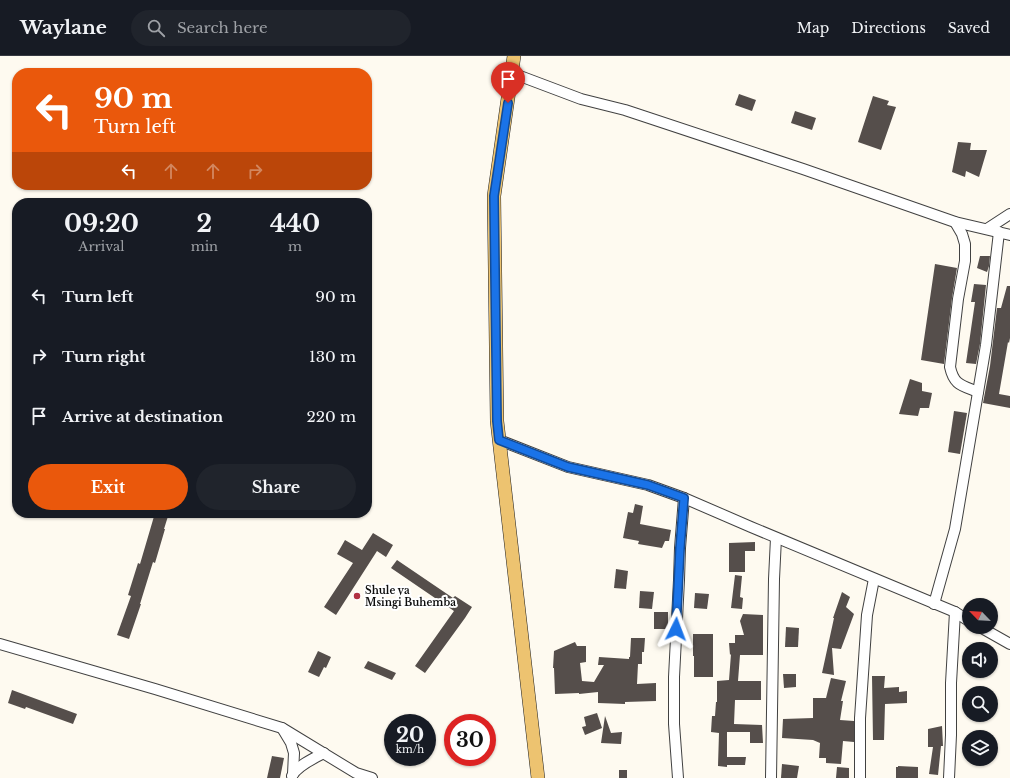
<!DOCTYPE html>
<style>
:root{--surface:#171b24;--page:#20242c;--text:#f1f3f6;--muted:#9ea1a6;--line:#363941;--accent:#ea580c}
body{margin:0;font-family:"Libre Baskerville",serif;background:var(--page);color:var(--text);height:100vh;display:flex;flex-direction:column;font-size:15px;white-space:nowrap}
*{box-sizing:border-box;margin:0}
p{font-size:13px;color:var(--muted)}
.icon{flex:none;width:22px;height:22px;fill:none;stroke:currentColor;stroke-width:2;stroke-linecap:round;stroke-linejoin:round}
.map{position:relative;flex:1;overflow:hidden}
.panel{position:absolute;left:12px;top:142px;width:360px;height:320px;display:flex;flex-direction:column;background:var(--surface);border-radius:16px;box-shadow:0 1px 3px #0004}
.panel>*{flex:none}
.guide{position:absolute;left:12px;top:12px;width:360px;height:122px;border-radius:16px;box-shadow:0 1px 3px #0004;background:#ea580c;color:#fff;overflow:hidden}
.needle{width:26px;rotate:295deg}
.tools{position:absolute;left:962px;top:542px;display:grid;gap:8px}
.tools a{display:grid;place-items:center;width:36px;height:36px;border-radius:50%;background:var(--surface);box-shadow:0 1px 3px #0004;font-size:20px}
.speed{position:absolute;left:384px;top:658px;display:flex;gap:8px;font-size:20px;font-weight:700;text-align:center}
.speed>*{display:grid;place-content:center;width:52px;height:52px;border-radius:50%;background:var(--surface);box-shadow:0 1px 3px #0004;line-height:1}
.speed small{font-size:10px;font-weight:400}
.speed .limit{border:6px solid #d22;background:#fff;color:#111}
.pin{position:absolute;display:grid;place-items:center;width:34px;height:34px;color:#fff;margin:-41px -17px;border-radius:50% 50% 50% 0;rotate:-45deg;box-shadow:0 0 4px #0007}
.pin .icon{rotate:45deg}
.me{position:absolute;width:44px;margin:-22px;rotate:3deg;stroke-linejoin:round;filter:drop-shadow(0 0 3px #0008)}
.turn{display:flex;align-items:center;gap:14px;height:84px;padding:0 16px;font-size:18px}
.turn .icon{width:52px;height:52px;stroke-width:2.5}
.turn b{display:block;font-size:28px;line-height:34px}
.lanes{display:flex;align-items:center;height:38px;padding:0 16px;background:#0003;justify-content:center;gap:20px;direction:ltr}
.lanes .off{opacity:.35}
.eta{display:flex;justify-content:space-evenly;align-items:center;height:68px;text-align:center}
.eta b{font-size:24px;font-weight:700;line-height:28px}
.action{display:flex;gap:8px;margin-top:auto;padding:8px 16px}
.action a{flex:1;height:46px;border-radius:24px;background:var(--accent);color:#fff;font-size:16px;font-weight:700;line-height:46px;text-align:center}
.action a+a{background:var(--page);color:var(--text)}
ul{padding:0;list-style:none}
li{display:flex;align-items:center;gap:12px;height:60px;padding:0 16px}
li div{flex:1}
li b{display:block;font-size:15px}
li em{font-style:normal}
header{display:flex;align-items:center;gap:24px;box-sizing:border-box;height:56px;padding:0 20px;background:var(--surface);border-bottom:1px solid var(--line)}
header strong{font-size:19px}
nav{display:flex;gap:22px;margin-inline-start:auto;font-size:14px}
.search{width:280px;height:36px;background:var(--page);display:flex;align-items:center;gap:10px;box-sizing:border-box;padding:0 14px;border-radius:22px;color:var(--muted);font-size:15px}
.map>svg:first-child{display:block}
</style>
<header>
<strong>Waylane</strong>
<div class="search"><svg class="icon" aria-label="search" viewBox="0 0 24 24"><circle cx="10" cy="10" r="6"/><path d="M15 15l6 6"/></svg>Search here</div>
<nav><a>Map</a><a>Directions</a><a>Saved</a></nav>
</header>
<div class="map">
<svg width="1010" height="722" viewBox="0 0 1010 722">
<rect width="100%" height="100%" fill="#fefaf0"/>
<g fill="#554e4b">
<path d="M 739,38 L 756,44 L 752,55 L 735,49 Z"/>
<path d="M 873,40 L 889,45 L 887,49 L 896,51 L 881,94 L 858,86 Z"/>
<path d="M 795,55 L 816,62 L 812,74 L 791,67 Z"/>
<path d="M 958,86 L 971,87 L 970,94 L 987,94 L 979,121 L 966,115 L 965,121 L 952,116 Z"/>
<path d="M 980,200 L 990,200 L 989,210 L 987,216 L 977,212 Z"/>
<path d="M 935,208 L 957,212 L 952,242 L 944,308 L 921,304 Z"/>
<path d="M 974,228 L 986,229 L 980,288 L 976,308 L 966,307 L 975,246 L 971,246 Z"/>
<path d="M 1007,230 L 1010,230 L 1010,282 L 1009,287 L 1008,286 L 999,338 L 1010,340 L 1010,352 L 983,347 L 990,310 L 997,252 L 1001,252 Z"/>
<path d="M 910,323 L 922,327 L 922,335 L 932,337 L 929,352 L 920,352 L 918,360 L 899,358 Z"/>
<path d="M 954,355 L 967,357 L 960,398 L 948,396 Z"/>
<path d="M 635,448 L 643,450 L 640,468 L 671,474 L 669,485 L 665,485 L 662,492 L 638,488 L 639,485 L 623,482 L 628,456 L 633,457 Z"/>
<path d="M 155,457 L 169,457 L 164,473 L 165,473 L 155,507 L 153,506 L 140,548 L 141,548 L 129,583 L 117,579 L 131,540 L 128,539 L 138,507 L 140,508 Z"/>
<path d="M 373,477 L 393,489 L 386,501 L 377,495 L 336,559 L 324,551 L 353,507 L 337,498 L 345,484 L 362,494 Z"/>
<path d="M 755,486 L 755,495 L 745,495 L 745,516 L 729,516 L 729,487 Z"/>
<path d="M 397,504 L 453,542 L 455,540 L 472,551 L 465,562 L 425,617 L 415,610 L 454,555 L 391,512 Z"/>
<path d="M 616,513 L 628,515 L 626,533 L 614,532 Z"/>
<path d="M 735,519 L 742,520 L 740,541 L 743,542 L 742,553 L 731,552 Z"/>
<path d="M 640,535 L 654,536 L 652,553 L 639,552 Z"/>
<path d="M 842,536 L 850,541 L 846,551 L 854,558 L 841,593 L 832,592 L 834,619 L 822,617 L 834,562 L 833,562 Z"/>
<path d="M 695,537 L 709,538 L 707,553 L 694,552 Z"/>
<rect x="654" y="556" width="14" height="17"/>
<path d="M 743,558 L 763,559 L 763,599 L 740,599 L 738,625 L 761,625 L 761,644 L 735,644 L 734,668 L 762,669 L 763,687 L 750,687 L 750,676 L 727,676 L 727,701 L 746,701 L 745,709 L 727,709 L 727,711 L 718,710 L 719,677 L 711,676 L 712,660 L 715,660 L 716,646 L 717,646 L 717,625 L 729,624 L 731,598 L 730,599 L 729,587 L 735,587 L 735,579 L 744,579 L 740,565 Z"/>
<path d="M 786,571 L 799,572 L 798,591 L 785,591 Z"/>
<path d="M 693,578 L 713,578 L 713,621 L 694,621 L 694,600 L 693,600 Z"/>
<path d="M 631,582 L 645,582 L 644,596 L 642,596 L 642,608 L 638,608 L 637,628 L 656,627 L 656,645 L 625,646 L 625,648 L 598,647 L 598,636 L 579,638 L 579,637 L 555,638 L 554,612 L 553,612 L 554,595 L 575,586 L 577,590 L 586,590 L 586,606 L 580,607 L 582,625 L 594,626 L 604,609 L 598,609 L 599,601 L 629,603 L 629,601 L 630,601 Z"/>
<path d="M 318,595 L 331,601 L 326,612 L 324,611 L 319,621 L 308,616 Z"/>
<path d="M 368,605 L 396,617 L 392,624 L 364,612 Z"/>
<path d="M 783,618 L 796,618 L 796,631 L 784,632 Z"/>
<path d="M 872,620 L 885,620 L 884,632 L 899,631 L 899,636 L 907,635 L 907,647 L 885,648 L 884,684 L 873,684 Z"/>
<path d="M 831,622 L 846,625 L 841,645 L 843,645 L 840,664 L 854,665 L 854,686 L 843,685 L 841,708 L 826,707 L 826,702 L 819,702 L 820,687 L 813,684 L 782,682 L 783,663 L 813,662 L 813,642 L 826,642 Z"/>
<path d="M 12,634 L 77,658 L 73,668 L 26,651 L 25,653 L 8,647 Z"/>
<path d="M 597,657 L 602,672 L 585,679 L 582,671 L 586,670 L 584,661 Z"/>
<path d="M 605,660 L 611,677 L 622,676 L 621,688 L 601,687 Z"/>
<path d="M 942,670 L 943,690 L 941,690 L 938,719 L 929,718 L 933,691 L 928,691 L 928,673 Z"/>
<path d="M 272,700 L 284,702 L 280,722 L 267,722 Z"/>
<path d="M 782,708 L 799,710 L 797,722 L 781,722 Z"/>
<path d="M 898,710 L 918,711 L 918,722 L 896,722 L 896,711 L 898,711 Z"/>
<path d="M 837,711 L 849,712 L 849,722 L 836,722 Z"/>
<rect x="619" y="714" width="8" height="8"/>
</g>
<g fill="none" stroke-linecap="round" stroke-linejoin="round">
<g stroke="#414141" stroke-width="12">
<g id="minor">
<path d="M 512,17 L 581,43 L 625,54 L 803,113 L 955,166 L 1010,179"/>
<path d="M 955,166 L 962,178 L 965,188 L 965,205 L 958,243 L 950,311 C 954,329 961,329 978,336"/>
<path d="M 987,173 L 1010,158"/>
<path d="M 499,384 L 568,411 L 648,429 L 684,442 L 751,471 L 955,556 L 969,565"/>
<path d="M 934,548 L 955,473 L 986,289 L 999,176"/>
<path d="M 980,571 L 1010,588"/>
<path d="M 0,588 L 155,633 L 282,672 L 356,717 L 372,722"/>
<path d="M 282,672 L 291,687 L 294,697 L 293,718"/>
<path d="M 292,720 C 297,710 314,702 324,697"/>
<path d="M 678,722 L 674,668 L 674,621 L 679,524 L 680,492 L 684,442"/>
<path d="M 771,722 L 774,523 L 776,482"/>
<path d="M 860,722 L 860,662 L 867,559 L 874,523"/>
<path d="M 949,722 L 951,679 L 951,627 L 955,556"/>
</g>
</g>
<g stroke="#1f1f1f" stroke-width="14">
<path id="major" d="M 514,0 L 494,140 L 497,365 L 538,722"/>
</g>
<use href="#minor" stroke="#fff" stroke-width="10"/>
<use href="#major" stroke="#edc370" stroke-width="13"/>
</g>
<g fill="none" stroke-linecap="round" stroke-linejoin="round">
<g stroke="#114b97" stroke-width="10">
<path id="route" d="M 508,47 L 494,140 L 497,365 L 499,384 L 568,411 L 648,429 L 684,442 L 680,492 L 676,573"/>
</g>
<use href="#route" stroke="#1a73e8" stroke-width="7"/>
</g>
<circle fill="#b23143" stroke="#fff" stroke-width="1.5" cx="357" cy="540" r="4"/>
<g text-anchor="middle" dominant-baseline="central" stroke-width="4" stroke-linejoin="round" paint-order="stroke">
<g font-size="10" font-weight="bold" fill="#0e0e0e" stroke="#fff" text-anchor="start">
<text x="365" y="534">Shule ya<tspan x="365" dy="12">Msingi Buhemba</tspan></text>
</g>
</g>
</svg>
<div class="tools">
<a><svg class="needle" viewBox="-14 -14 28 28"><path d="M0-13l5 13h-10z" fill="#e53935"/><path d="M0 13l5-13h-10z" fill="#9ea1a6"/></svg></a>
<a><svg class="icon" aria-label="sound" viewBox="0 0 24 24"><path d="M4 9h4l5-4v14l-5-4H4zM17 9q2 3 0 6"/></svg></a>
<a><svg class="icon" aria-label="search" viewBox="0 0 24 24"><circle cx="10" cy="10" r="6"/><path d="M15 15l6 6"/></svg></a>
<a><svg class="icon" aria-label="layers" viewBox="0 0 24 24"><path d="M12 4l9 5-9 5-9-5zM3 14l9 5 9-5"/></svg></a>
</div>
<div class="speed"><div>20<small>km/h</small></div><div class="limit">30</div></div>
<div class="pin" style="left:508px;top:47px;background:#d93025"><svg class="icon" aria-label="arrive" viewBox="0 0 24 24"><path d="M6 21V4h12l-3 4 3 4H6"/></svg></div>
<svg class="me" style="left:676px;top:573px" viewBox="-20 -20 40 40"><path d="M0-17L14 15 0 8-14 15z" fill="#1a73e8" stroke="#fff" stroke-width="4"/></svg>
<div class="guide">
<div class="turn"><svg class="icon" aria-label="left" viewBox="0 0 24 24"><path d="M17 20v-9H6M10 6l-5 5 5 5"/></svg><div><b>90 m</b>Turn left</div></div>
<div class="lanes"><svg class="icon" aria-label="left" viewBox="0 0 24 24"><path d="M17 20v-9H6M10 6l-5 5 5 5"/></svg><svg class="icon off" aria-label="ahead" viewBox="0 0 24 24"><path d="M12 20V5M6 11l6-6 6 6"/></svg><svg class="icon off" aria-label="ahead" viewBox="0 0 24 24"><path d="M12 20V5M6 11l6-6 6 6"/></svg><svg class="icon off" aria-label="right" viewBox="0 0 24 24"><path d="M7 20v-9h11M14 6l5 5-5 5"/></svg></div>
</div>
<section class="panel">
<div class="eta">
<div><b>09:20</b><p>Arrival</p></div>
<div><b>2</b><p>min</p></div>
<div><b>440</b><p>m</p></div>
</div>
<ul>
<li><svg class="icon" aria-label="left" viewBox="0 0 24 24"><path d="M17 20v-9H6M10 6l-5 5 5 5"/></svg><div><b>Turn left</b></div><em>90 m</em></li>
<li><svg class="icon" aria-label="right" viewBox="0 0 24 24"><path d="M7 20v-9h11M14 6l5 5-5 5"/></svg><div><b>Turn right</b></div><em>130 m</em></li>
<li><svg class="icon" aria-label="arrive" viewBox="0 0 24 24"><path d="M6 21V4h12l-3 4 3 4H6"/></svg><div><b>Arrive at destination</b></div><em>220 m</em></li>
</ul>
<div class="action"><a>Exit</a><a>Share</a></div>
</section>
</div>
